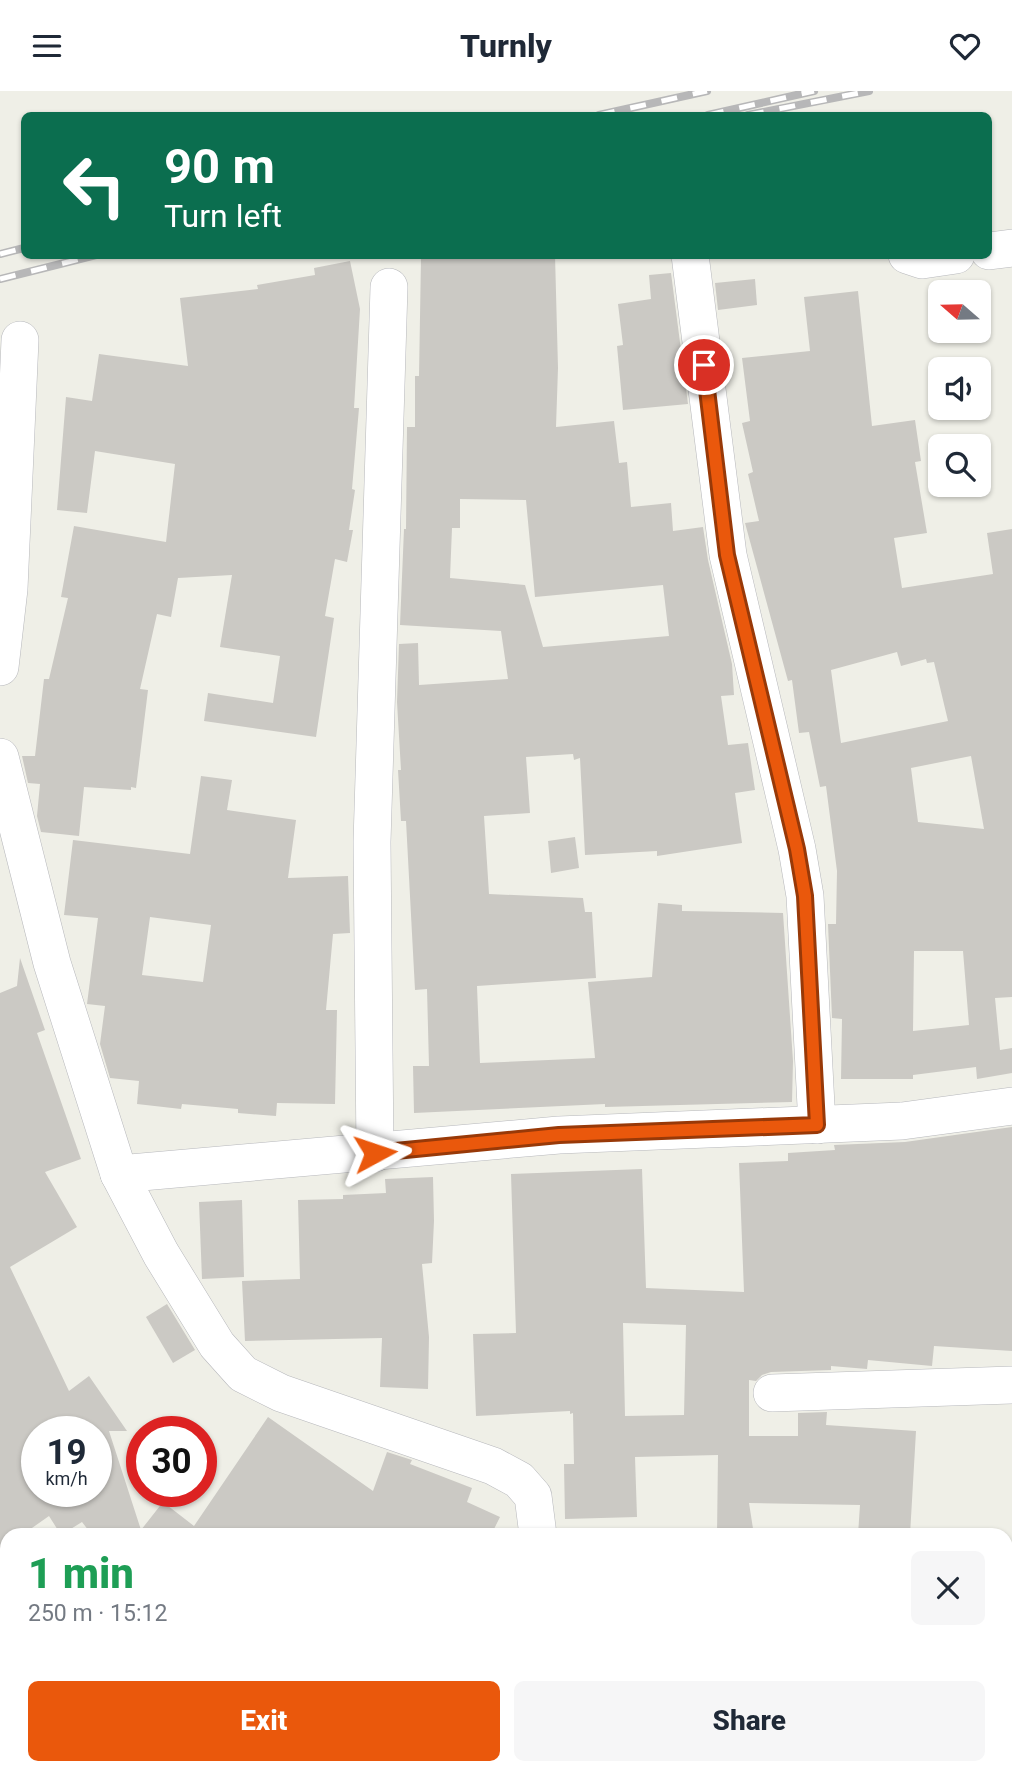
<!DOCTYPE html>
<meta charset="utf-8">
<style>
:root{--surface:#fff;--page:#f6f6f7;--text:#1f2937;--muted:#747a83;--accent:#ea580c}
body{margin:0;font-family:Roboto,sans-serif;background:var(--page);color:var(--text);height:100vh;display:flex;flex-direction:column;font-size:26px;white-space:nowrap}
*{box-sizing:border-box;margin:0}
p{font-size:23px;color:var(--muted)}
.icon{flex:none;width:38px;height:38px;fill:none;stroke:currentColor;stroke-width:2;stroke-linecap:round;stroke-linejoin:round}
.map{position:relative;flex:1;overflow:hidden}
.panel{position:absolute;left:0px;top:1437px;width:1013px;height:247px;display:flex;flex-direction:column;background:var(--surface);border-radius:21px 21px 0 0;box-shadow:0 2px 5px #0004}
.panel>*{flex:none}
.hud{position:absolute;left:21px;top:21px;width:971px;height:147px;border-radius:10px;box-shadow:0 2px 5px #0004;background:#0b6e4f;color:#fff;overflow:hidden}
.needle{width:46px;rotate:290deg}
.fabs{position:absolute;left:928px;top:189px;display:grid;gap:14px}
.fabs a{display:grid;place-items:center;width:63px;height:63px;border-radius:10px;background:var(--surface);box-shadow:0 2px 5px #0004;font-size:35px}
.speed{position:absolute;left:21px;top:1325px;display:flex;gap:14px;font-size:35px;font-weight:700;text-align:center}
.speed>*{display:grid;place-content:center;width:91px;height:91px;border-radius:50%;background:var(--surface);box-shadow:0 2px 5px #0004;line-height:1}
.speed small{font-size:18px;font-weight:400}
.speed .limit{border:10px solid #d22;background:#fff;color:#111}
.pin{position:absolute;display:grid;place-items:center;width:60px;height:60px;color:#fff;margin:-30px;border:4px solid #fff;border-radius:50%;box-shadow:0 2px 7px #0007}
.me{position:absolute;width:77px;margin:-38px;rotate:85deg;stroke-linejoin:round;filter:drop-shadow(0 0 5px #0008)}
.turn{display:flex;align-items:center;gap:24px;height:147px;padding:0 28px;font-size:32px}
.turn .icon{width:91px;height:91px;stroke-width:2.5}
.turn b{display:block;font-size:49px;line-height:60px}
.round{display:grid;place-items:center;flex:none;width:74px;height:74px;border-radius:10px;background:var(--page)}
.headline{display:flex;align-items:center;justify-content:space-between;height:119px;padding:0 28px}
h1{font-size:42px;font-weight:800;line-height:52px;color:#1e9e55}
.button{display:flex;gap:14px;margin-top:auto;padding:14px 28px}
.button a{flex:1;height:80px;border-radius:10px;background:var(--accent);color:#fff;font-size:28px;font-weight:800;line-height:80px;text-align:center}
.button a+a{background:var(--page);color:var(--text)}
header{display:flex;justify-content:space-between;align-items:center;height:91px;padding:0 28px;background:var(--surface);font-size:32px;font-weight:800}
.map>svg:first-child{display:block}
</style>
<header><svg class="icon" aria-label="menu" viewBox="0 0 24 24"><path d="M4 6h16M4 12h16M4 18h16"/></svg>Turnly<svg class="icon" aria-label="heart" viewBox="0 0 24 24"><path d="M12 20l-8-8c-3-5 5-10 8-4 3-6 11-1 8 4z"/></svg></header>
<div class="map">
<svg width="1012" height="1682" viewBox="0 0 1012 1682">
<rect width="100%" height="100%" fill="#efefe7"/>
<g fill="#cbc9c4" fill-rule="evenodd">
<path d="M 512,164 L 555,164 L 558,277 L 556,336 L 614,330 L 619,372 L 627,371 L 631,416 L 671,412 L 673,440 L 703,436 L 708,469 L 732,573 L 734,604 L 721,605 L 728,654 L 748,652 L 755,699 L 735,702 L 742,752 L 657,765 L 657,760 L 585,764 L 580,667 L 574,669 L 573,663 L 526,666 L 530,722 L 484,725 L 489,803 L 583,807 L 585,821 L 592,821 L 596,887 L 477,895 L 480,972 L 595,967 L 588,891 L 652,886 L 658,812 L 682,814 L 682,820 L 783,822 L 793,970 L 792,1011 L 605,1016 L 605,1013 L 414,1022 L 413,975 L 429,975 L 427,898 L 415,899 L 406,730 L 401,730 L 398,679 L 401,679 L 397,611 L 399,553 L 418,552 L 419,594 L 508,588 L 501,540 L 400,534 L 404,438 L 406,438 L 407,336 L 415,336 L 415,285 L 419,285 L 421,167 L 512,168 ZM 460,408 L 526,409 L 535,506 L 663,494 L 669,545 L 543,556 L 525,494 L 450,487 L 452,437 L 460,437 Z"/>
<path d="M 350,170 L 360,218 L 354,317 L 359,317 L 352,398 L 355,399 L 349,439 L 353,439 L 347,471 L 335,468 L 325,525 L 334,527 L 316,646 L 204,630 L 208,602 L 273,612 L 280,565 L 220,556 L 232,484 L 178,487 L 171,526 L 157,523 L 140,598 L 148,599 L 136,697 L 131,696 L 131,699 L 84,696 L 79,745 L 41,741 L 37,725 L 40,693 L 28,692 L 22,665 L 35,665 L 44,588 L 49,588 L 68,507 L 61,506 L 74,435 L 166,451 L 175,373 L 95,360 L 87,422 L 57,419 L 66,306 L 92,310 L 99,263 L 188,275 L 180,207 L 258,198 L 257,194 L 315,184 L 314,177 Z"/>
<path d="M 671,182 L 688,313 L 623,319 L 617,255 L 623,254 L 618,213 L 651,208 L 649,184 Z"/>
<path d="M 755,188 L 757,214 L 718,219 L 715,192 Z"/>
<path d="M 858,200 L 872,335 L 915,329 L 921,370 L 915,371 L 927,442 L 894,447 L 902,497 L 993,483 L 987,442 L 1012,438 L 1012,906 L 995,907 L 1000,959 L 1012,957 L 1012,982 L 977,988 L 976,976 L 913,984 L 913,988 L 841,988 L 842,928 L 832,927 L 828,833 L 836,833 L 837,780 L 826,695 L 820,696 L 809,641 L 799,642 L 792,589 L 788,590 L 745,432 L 759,430 L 748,383 L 753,381 L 742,332 L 750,330 L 742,267 L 810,260 L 804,206 ZM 897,561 L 901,575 L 926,568 L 927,572 L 934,571 L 948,630 L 841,652 L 831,579 ZM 971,665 L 984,738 L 918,731 L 911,677 ZM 914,860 L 963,860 L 969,934 L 913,940 Z"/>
<path d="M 201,685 L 232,689 L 227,719 L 296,729 L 288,787 L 348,785 L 350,842 L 333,843 L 326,919 L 337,919 L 335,1013 L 277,1012 L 276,1025 L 238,1022 L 238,1018 L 182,1013 L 181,1018 L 137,1013 L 139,990 L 110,987 L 100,953 L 105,915 L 87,913 L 98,827 L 64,824 L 73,749 L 190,763 ZM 150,826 L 211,834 L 203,891 L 142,884 Z"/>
<path d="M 575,746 L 579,777 L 551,782 L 548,750 Z"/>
<path d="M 20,867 L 45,939 L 37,942 L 81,1068 L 45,1081 L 77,1136 L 10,1176 L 69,1300 L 89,1285 L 127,1340 L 109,1340 L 141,1439 L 163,1411 L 194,1435 L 268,1326 L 373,1400 L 387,1361 L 412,1369 L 410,1373 L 472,1397 L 467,1411 L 500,1426 L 491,1444 L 92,1444 L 82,1431 L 61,1444 L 49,1425 L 22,1444 L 7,1444 L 7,1454 L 0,1459 L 0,902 L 17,895 ZM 37,1340 L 96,1340 L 96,1400 L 37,1400 Z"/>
<path d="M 1012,1036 L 1012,1260 L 934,1255 L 932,1275 L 868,1269 L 867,1278 L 831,1275 L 831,1279 L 771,1281 L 762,1284 L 756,1290 L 749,1289 L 749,1345 L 798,1345 L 798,1322 L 827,1321 L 826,1334 L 916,1340 L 910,1444 L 858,1444 L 860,1414 L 749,1412 L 754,1444 L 717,1444 L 718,1364 L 635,1366 L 637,1426 L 565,1428 L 564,1373 L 574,1373 L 573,1322 L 570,1323 L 570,1320 L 476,1325 L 473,1243 L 516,1242 L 511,1083 L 642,1078 L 646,1197 L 744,1201 L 739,1072 L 788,1070 L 788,1062 L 835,1059 L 834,1054 L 905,1051 ZM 623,1232 L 686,1234 L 684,1324 L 625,1325 Z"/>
<path d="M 433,1086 L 434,1130 L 432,1172 L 422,1173 L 429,1246 L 428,1298 L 380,1296 L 382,1247 L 245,1250 L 242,1190 L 300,1188 L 298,1109 L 343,1108 L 343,1104 L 386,1102 L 385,1088 Z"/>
<path d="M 242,1109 L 244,1186 L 202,1188 L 199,1111 Z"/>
<path d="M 167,1213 L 195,1259 L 173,1272 L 146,1226 Z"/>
</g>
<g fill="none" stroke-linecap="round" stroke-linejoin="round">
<g stroke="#b7b8bc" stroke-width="38">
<g id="street">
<path d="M 989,160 L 1012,157"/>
<path d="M 690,164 L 728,464 L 797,758 L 805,805 L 817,1034"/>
<path d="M 907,164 L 922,169 L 956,164"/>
<path d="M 0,576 L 9,498 L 20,249"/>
<path d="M 0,666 L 52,872 L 119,1083 L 161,1163 L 217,1254 L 243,1283 L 281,1302 L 493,1375 L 519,1389 L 533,1405 L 538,1444"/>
<path d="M 375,1062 L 372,751 L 389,196"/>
<path d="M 119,1083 L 559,1044 L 902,1030 L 1012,1015"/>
<path d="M 772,1302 L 1012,1294"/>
<path d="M 1006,1598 L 1012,1597"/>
<path d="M 351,1676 L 362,1682"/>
<path d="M 559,1676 L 560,1682"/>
<path d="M 246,1682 L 247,1676"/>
</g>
</g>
<use href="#street" stroke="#fff" stroke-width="37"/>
<g stroke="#b7b7b8" stroke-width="8">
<g id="rail">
<path d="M 599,24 L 707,0"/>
<path d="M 708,24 L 814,0"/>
<path d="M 748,24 L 869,0"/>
<path d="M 0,163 L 24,157"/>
<path d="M 0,188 L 96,164"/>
</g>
</g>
<use href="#rail" stroke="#fff" stroke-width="5" stroke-dasharray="16" stroke-linecap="butt"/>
</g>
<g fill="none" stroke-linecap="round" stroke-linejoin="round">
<g stroke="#983908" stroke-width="18">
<path id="route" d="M 375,1062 L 559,1044 L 817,1034 L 805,805 L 797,758 L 727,464 L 704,274"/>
</g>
<use href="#route" stroke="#ea580c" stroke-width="12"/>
</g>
</svg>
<div class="fabs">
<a><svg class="needle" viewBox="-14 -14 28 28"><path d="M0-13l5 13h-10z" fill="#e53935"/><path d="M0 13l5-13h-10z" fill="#747a83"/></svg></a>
<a><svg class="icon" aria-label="sound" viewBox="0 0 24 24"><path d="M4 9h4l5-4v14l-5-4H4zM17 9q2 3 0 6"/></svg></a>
<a><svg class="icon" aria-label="search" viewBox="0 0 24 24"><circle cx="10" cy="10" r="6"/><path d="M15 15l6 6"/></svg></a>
</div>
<div class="speed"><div>19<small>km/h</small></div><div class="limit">30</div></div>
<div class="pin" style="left:704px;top:274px;background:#d93025"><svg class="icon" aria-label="arrive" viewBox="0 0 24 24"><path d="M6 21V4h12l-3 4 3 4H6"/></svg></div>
<svg class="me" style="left:375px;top:1062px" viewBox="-20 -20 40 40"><path d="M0-17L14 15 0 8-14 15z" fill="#ea580c" stroke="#fff" stroke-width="4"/></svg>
<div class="hud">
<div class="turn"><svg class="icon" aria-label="left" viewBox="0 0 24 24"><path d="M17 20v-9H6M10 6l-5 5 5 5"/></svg><div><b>90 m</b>Turn left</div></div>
</div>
<section class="panel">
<div class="headline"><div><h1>1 min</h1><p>250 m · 15:12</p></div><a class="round"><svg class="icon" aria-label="close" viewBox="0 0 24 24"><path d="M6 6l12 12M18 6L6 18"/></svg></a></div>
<div class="button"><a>Exit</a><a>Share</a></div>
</section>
</div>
